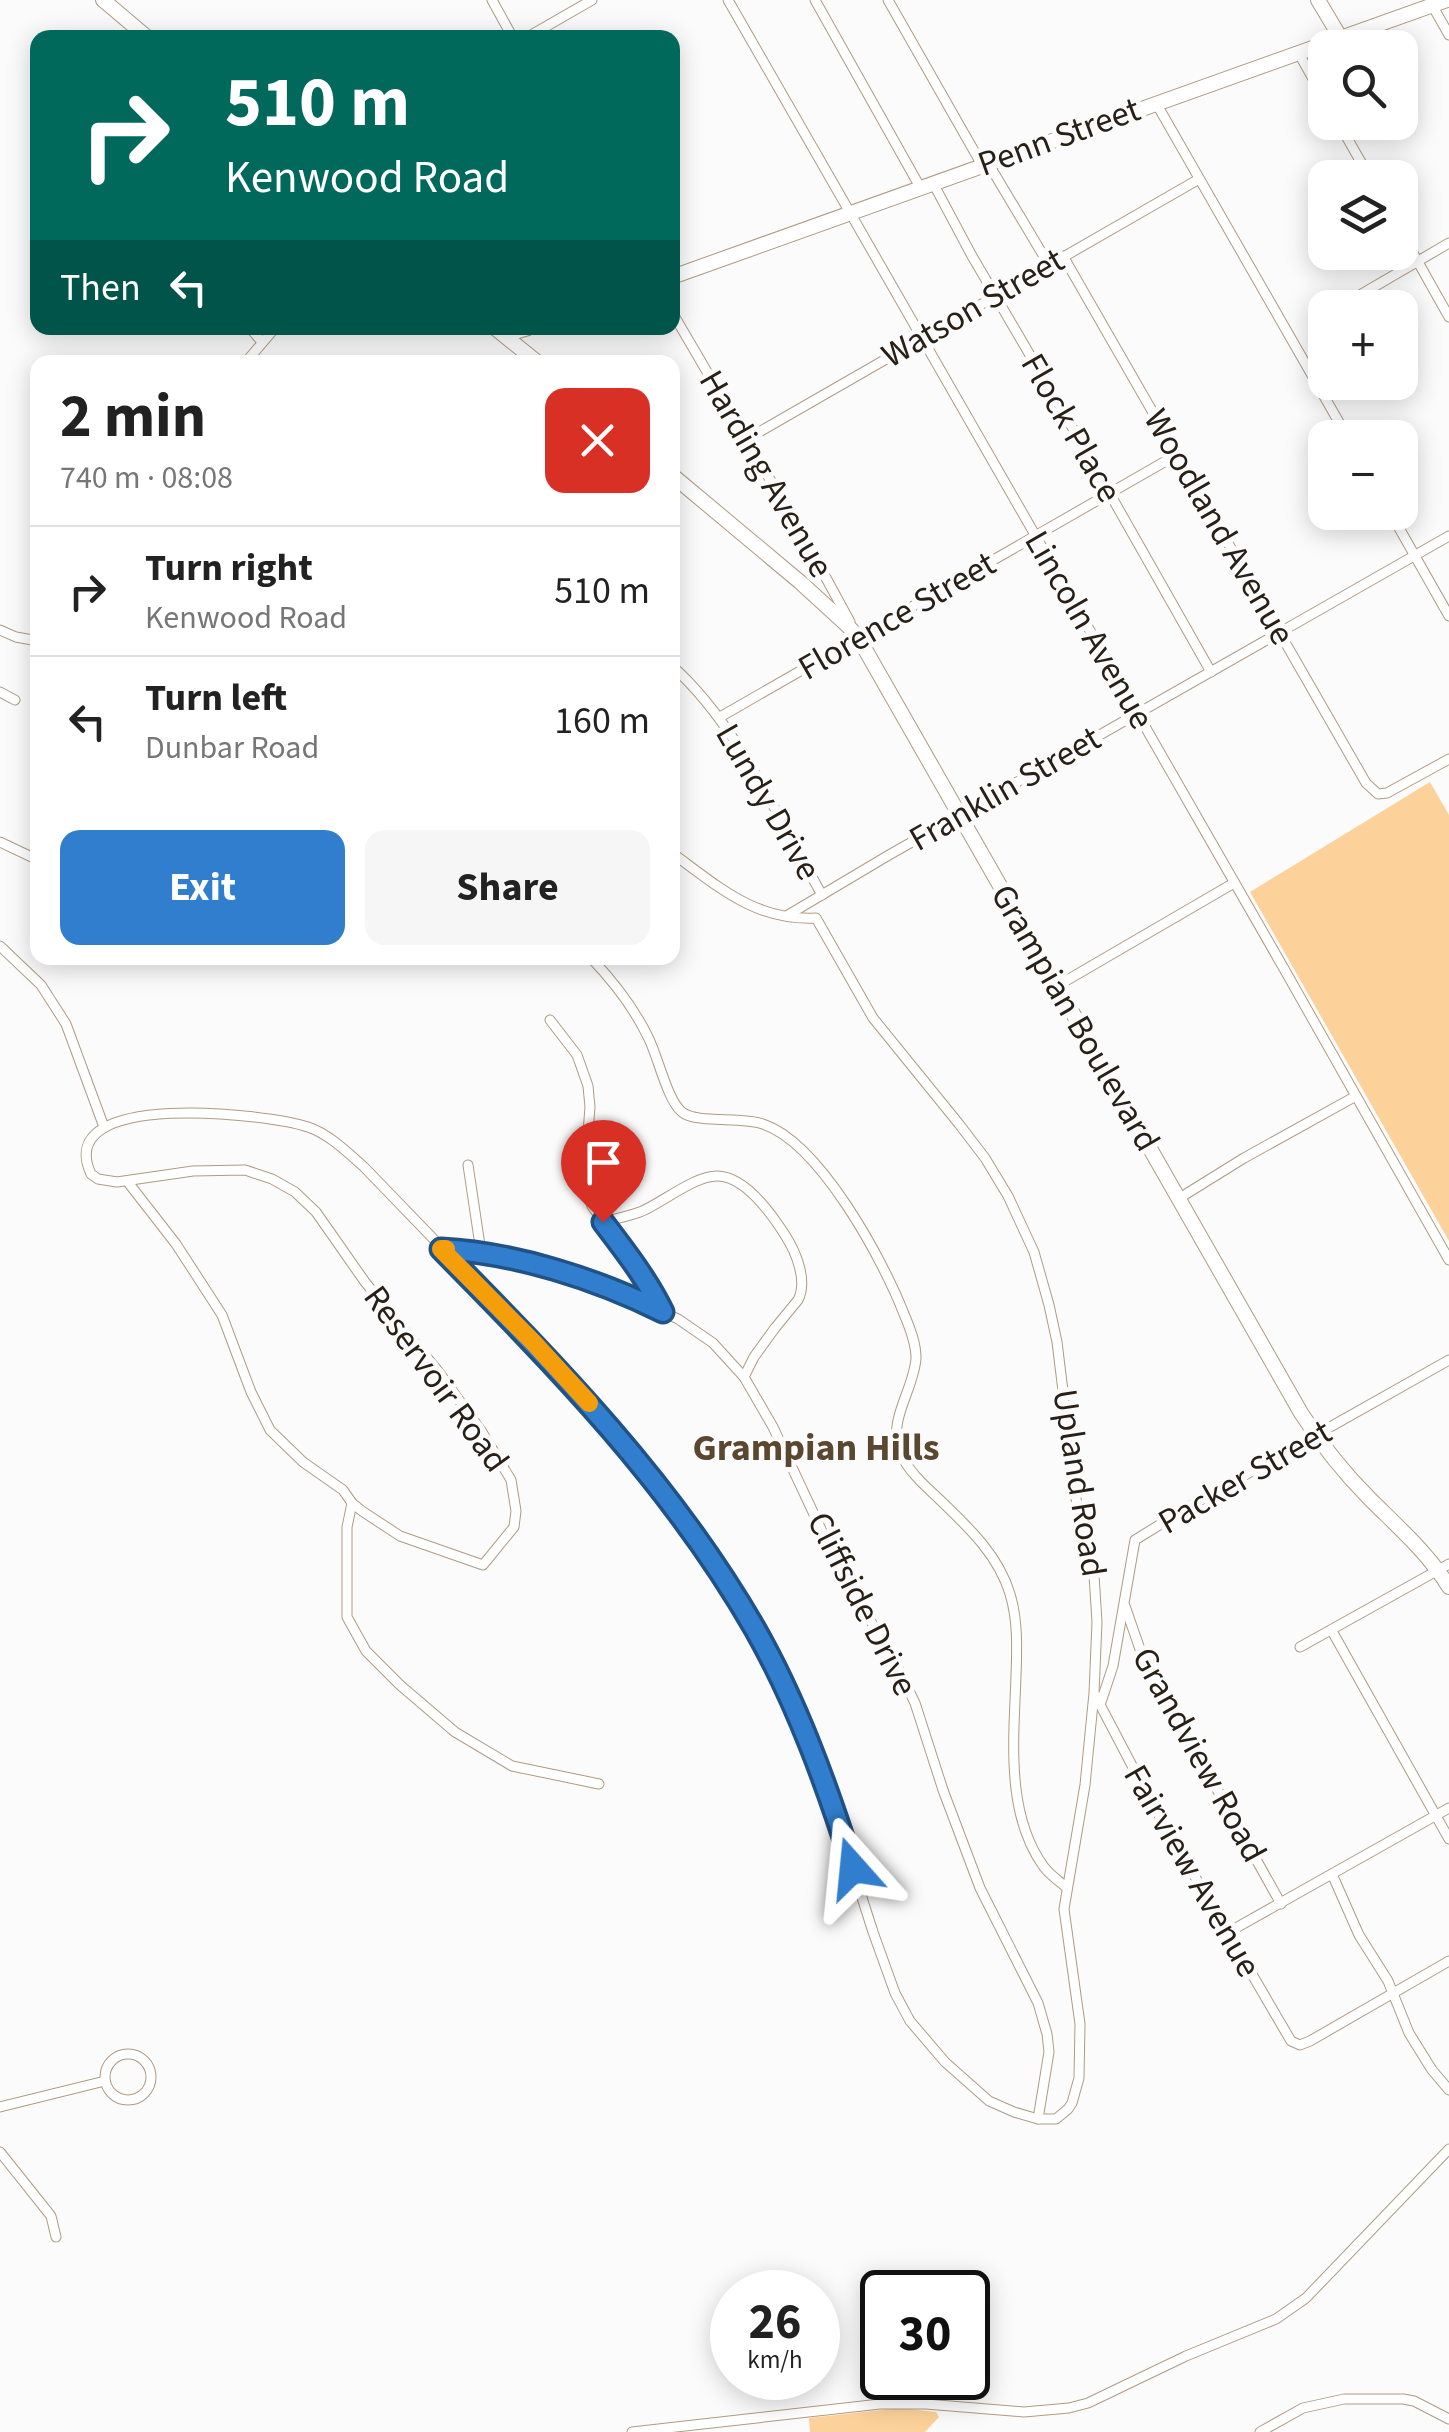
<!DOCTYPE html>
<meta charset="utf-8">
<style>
:root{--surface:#fff;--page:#f6f6f6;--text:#222;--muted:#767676;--line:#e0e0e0;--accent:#317ece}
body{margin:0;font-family:"Source Sans 3",sans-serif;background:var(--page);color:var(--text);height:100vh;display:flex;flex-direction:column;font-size:38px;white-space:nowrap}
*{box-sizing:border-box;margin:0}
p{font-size:32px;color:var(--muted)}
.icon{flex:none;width:55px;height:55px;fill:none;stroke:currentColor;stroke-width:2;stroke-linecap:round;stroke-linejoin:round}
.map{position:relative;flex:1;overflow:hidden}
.side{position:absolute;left:30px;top:355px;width:650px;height:610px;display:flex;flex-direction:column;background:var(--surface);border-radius:20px;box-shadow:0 5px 25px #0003}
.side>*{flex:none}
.top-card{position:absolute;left:30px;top:30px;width:650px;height:305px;border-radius:20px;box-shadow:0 5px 25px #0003;background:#00695c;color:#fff;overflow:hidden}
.tools{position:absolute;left:1308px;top:30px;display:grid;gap:20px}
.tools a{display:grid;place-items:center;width:110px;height:110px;border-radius:20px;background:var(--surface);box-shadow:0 5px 25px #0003;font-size:50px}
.speed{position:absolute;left:710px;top:2270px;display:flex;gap:20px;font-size:50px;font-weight:700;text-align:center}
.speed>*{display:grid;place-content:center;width:130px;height:130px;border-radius:50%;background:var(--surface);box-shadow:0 5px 25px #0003;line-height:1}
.speed small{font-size:25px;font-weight:400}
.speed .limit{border:5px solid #111;border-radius:15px;background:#fff;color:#111}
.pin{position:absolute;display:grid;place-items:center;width:85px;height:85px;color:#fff;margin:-102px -42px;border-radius:50% 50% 50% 0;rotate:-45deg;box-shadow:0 0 10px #0007}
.pin .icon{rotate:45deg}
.me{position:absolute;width:110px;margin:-55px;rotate:342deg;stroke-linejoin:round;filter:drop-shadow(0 0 8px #0008)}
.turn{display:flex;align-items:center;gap:35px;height:210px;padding:0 30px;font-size:45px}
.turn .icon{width:130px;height:130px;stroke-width:2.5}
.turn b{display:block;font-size:70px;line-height:85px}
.then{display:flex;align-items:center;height:95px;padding:0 30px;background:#0003;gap:20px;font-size:38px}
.round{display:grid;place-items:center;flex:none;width:105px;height:105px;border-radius:20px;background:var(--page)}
.head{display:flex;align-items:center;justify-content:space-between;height:170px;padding:0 30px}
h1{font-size:60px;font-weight:700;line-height:75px}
.button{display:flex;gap:20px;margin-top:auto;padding:20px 30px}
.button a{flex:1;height:115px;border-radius:20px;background:var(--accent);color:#fff;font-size:40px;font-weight:700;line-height:115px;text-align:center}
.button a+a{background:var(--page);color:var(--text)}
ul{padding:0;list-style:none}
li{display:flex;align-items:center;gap:30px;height:130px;padding:0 30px;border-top:2px solid var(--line)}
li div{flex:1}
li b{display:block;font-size:38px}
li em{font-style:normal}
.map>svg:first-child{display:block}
</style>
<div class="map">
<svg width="1449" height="2432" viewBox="0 0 1449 2432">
<rect width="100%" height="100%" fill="#fbfbfb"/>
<g fill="#fcd19a">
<path d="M 1430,782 L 1449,815 L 1449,1241 L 1250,892 Z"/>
<path d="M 900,2408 L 936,2412 L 939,2417 L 925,2432 L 810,2432 L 809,2418 Z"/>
</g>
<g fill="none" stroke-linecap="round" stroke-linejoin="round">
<g stroke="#b09b82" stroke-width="11">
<g id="street">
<path d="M 492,0 L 513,38"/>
<path d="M 728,0 L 1283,967 L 1449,1260"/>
<path d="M 815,0 L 920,187"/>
<path d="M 888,0 L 982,165"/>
<path d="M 1432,5 L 1449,35"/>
<path d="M 526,38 L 592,0"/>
<path d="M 1298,52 L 1325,100"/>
<path d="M 1156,103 L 1348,438"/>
<path d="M 1338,122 L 1370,178"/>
<path d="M 988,163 L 1049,265"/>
<path d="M 933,183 L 972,256 L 1068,420 L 1211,672"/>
<path d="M 1400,230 L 1449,317"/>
<path d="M 1063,256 L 1366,783 L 1378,794 L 1387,793 L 1449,759"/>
<path d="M 1360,295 L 1449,243"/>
<path d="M 672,312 L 806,541 L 850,622"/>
<path d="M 250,328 L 262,342"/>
<path d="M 246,362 L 275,328"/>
<path d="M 747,439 L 1199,179"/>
<path d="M 1390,512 L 1449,616"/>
<path d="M 0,630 L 16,637 L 38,641"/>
<path d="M 672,666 C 736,722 780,821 822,895"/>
<path d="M 0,692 L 15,700"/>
<path d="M 720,717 L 1178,454"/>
<path d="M 0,842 L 38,860"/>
<path d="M 788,915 L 889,855 L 1449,536"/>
<path d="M 0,946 L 41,985 L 66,1024 L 104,1127"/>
<path d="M 591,958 C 613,981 634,1008 648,1037 C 658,1056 667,1100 682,1112 C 696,1124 742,1116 763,1124 C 820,1143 883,1260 904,1314 C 910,1328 916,1343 916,1358 C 914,1390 887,1420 900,1452 C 907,1470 925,1486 938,1498 C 967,1526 998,1554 1010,1594 C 1018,1620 1017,1649 1016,1676 C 1014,1737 1005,1814 1044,1867 C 1050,1875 1059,1881 1066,1887"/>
<path d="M 1057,986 L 1234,883"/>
<path d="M 550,1020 L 577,1055 L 588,1086 L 590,1107 L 584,1183 L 592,1206 L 653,1292 L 663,1312 L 678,1319 L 713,1343 L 744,1377"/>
<path d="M 468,1165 L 481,1252"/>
<path d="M 127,1181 L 176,1244 L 222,1315 L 251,1392 L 270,1430 L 303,1462 L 343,1490 L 352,1503 L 362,1511 L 400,1536 L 483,1565 L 514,1527 L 516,1511 L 511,1480 L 482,1432 L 438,1371 L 365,1282 L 316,1212 L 295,1192 L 272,1179 L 245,1170 L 193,1171 L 117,1182 L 98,1179 L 91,1174 C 51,1088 270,1114 308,1127 C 329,1134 347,1152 364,1167 L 534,1343 L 607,1424 L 680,1512 L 725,1579 L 773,1663 L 816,1763 L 832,1804 L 873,1932 L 895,1993 L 910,2021 L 945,2062 L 989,2101 L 1014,2112 L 1038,2119 L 1056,2119 L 1068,2109 L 1072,2103 L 1079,2078 L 1080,2024 L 1064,1909 L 1085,1785 L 1094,1693 L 1097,1622 L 1093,1559 L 1077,1503 L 1069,1468 L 1063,1391 L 1057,1342 L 1049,1305 L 1034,1252 L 1008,1196 L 985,1158 L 959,1124 L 873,1018 L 816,918 C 755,921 719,887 672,853"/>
<path d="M 1178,1199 L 1244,1158 L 1356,1096"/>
<path d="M 603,1222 C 616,1219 628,1216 640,1212 C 662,1203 694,1176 717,1176 C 745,1176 771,1213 785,1235 C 796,1252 808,1281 798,1300 L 775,1328 L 754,1357 L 744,1377 L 773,1427 L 843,1576 L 892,1656 L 915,1703 L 943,1790 L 980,1888 L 1038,2003 L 1047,2034 L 1049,2052 L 1038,2119"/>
<path d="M 441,1249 C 515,1253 594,1278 660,1310"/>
<path d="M 352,1503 L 347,1527 L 347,1617 L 366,1651 L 400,1685 L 455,1732 L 512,1766 L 599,1784"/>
<path d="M 1125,1606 L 1142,1655 L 1281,1904"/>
<path d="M 1332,1631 L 1449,1839"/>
<path d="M 1300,1647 L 1449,1564"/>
<path d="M 1095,1695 L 1149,1798 L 1291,2041 L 1300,2045 L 1310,2041 L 1449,1961"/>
<path d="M 1100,1705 L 1113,1666 L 1135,1540 L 1190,1506 L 1449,1360"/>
<path d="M 1332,1874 L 1359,1935 L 1388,1981 L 1409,2033 L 1432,2070 L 1449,2090"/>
<path d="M 1227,1933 L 1449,1808"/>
<circle cx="128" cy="2077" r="23"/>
<path d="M 0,2107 L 105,2081"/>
<path d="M 0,2152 L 51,2216 L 56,2237"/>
<path d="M 632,2432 L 880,2404 L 926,2404 L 1024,2412 L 1069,2408 L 1088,2403 L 1186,2356 L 1276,2319 L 1306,2298 L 1449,2149"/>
<path d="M 1260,2432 L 1303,2408 L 1344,2399 L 1403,2399 L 1414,2401 L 1449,2419"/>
</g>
</g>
<g stroke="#b09b82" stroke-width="16">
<g id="secondary">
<path d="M 103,0 L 148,38"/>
<path d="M 1318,0 L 1340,37"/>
<path d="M 672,277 L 1447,0"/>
<path d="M 495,328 L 537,362"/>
<path d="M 505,335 L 528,328"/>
<path d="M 672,475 L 800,582 L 847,625 L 858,637 L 1301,1413 C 1321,1444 1344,1473 1370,1499 C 1399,1528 1428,1553 1449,1587"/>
</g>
</g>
<use href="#street" stroke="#fff" stroke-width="9"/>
<use href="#secondary" stroke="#fff" stroke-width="14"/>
</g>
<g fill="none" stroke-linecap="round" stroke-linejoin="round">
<g stroke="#205286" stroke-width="25">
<path id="route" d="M 603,1222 C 625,1251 647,1279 663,1312 C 596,1279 516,1253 441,1249 C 558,1368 671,1483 755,1629 C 797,1703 827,1786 853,1868"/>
</g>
<use href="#route" stroke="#317ece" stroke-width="18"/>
<path stroke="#f59e0b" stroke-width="18" d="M 446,1249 L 441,1249 L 534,1343 L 589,1403"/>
</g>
<g text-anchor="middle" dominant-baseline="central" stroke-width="10" stroke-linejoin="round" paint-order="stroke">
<g font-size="35" fill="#282016" stroke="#fbfbfb">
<text transform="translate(1059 137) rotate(-20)">Penn Street</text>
<text transform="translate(973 308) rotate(-30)">Watson Street</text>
<text transform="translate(1071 428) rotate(60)">Flock Place</text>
<text transform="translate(766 474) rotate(60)">Harding Avenue</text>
<text transform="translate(1219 527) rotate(60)">Woodland Avenue</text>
<text transform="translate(897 616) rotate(-30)">Florence Street</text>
<text transform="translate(1089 630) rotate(60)">Lincoln Avenue</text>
<text transform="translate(1005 789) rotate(-30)">Franklin Street</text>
<text transform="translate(768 802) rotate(60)">Lundy Drive</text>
<text transform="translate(1075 1018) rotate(60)">Grampian Boulevard</text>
<text transform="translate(436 1379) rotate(54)">Reservoir Road</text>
<text transform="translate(1245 1477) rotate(-30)">Packer Street</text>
<text transform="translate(1079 1483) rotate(81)">Upland Road</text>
<text transform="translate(862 1604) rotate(63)">Cliffside Drive</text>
<text transform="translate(1199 1755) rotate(61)">Grandview Road</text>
<text transform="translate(1192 1871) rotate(60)">Fairview Avenue</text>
</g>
<g font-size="38" font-weight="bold" fill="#5a4730" stroke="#fbfbfb">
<text x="816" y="1448">Grampian Hills</text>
</g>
</g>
</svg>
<div class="tools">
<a><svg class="icon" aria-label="search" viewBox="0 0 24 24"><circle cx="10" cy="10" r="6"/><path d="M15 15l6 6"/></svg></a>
<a><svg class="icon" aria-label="layers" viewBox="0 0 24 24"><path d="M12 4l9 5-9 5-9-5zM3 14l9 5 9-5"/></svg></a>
<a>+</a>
<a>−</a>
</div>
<div class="speed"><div>26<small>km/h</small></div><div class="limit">30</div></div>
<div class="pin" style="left:603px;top:1222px;background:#d93025"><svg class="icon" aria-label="arrive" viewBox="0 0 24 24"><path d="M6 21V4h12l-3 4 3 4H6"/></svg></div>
<svg class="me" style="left:853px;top:1868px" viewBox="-20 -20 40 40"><path d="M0-17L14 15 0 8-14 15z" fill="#317ece" stroke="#fff" stroke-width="4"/></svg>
<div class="top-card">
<div class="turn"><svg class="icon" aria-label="right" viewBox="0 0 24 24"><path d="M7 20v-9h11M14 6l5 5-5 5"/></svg><div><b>510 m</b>Kenwood Road</div></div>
<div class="then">Then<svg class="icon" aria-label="left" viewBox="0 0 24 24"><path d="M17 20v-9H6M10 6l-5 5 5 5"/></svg></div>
</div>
<section class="side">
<div class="head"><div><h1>2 min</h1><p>740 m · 08:08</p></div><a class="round" style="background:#d93025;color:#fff"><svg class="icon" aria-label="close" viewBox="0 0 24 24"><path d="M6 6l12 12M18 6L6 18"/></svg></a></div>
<ul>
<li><svg class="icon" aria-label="right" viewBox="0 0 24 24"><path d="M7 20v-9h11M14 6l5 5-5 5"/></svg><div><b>Turn right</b><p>Kenwood Road</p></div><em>510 m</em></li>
<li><svg class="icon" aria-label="left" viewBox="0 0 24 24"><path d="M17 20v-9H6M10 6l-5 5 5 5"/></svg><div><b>Turn left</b><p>Dunbar Road</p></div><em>160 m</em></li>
</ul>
<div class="button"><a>Exit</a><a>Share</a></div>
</section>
</div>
